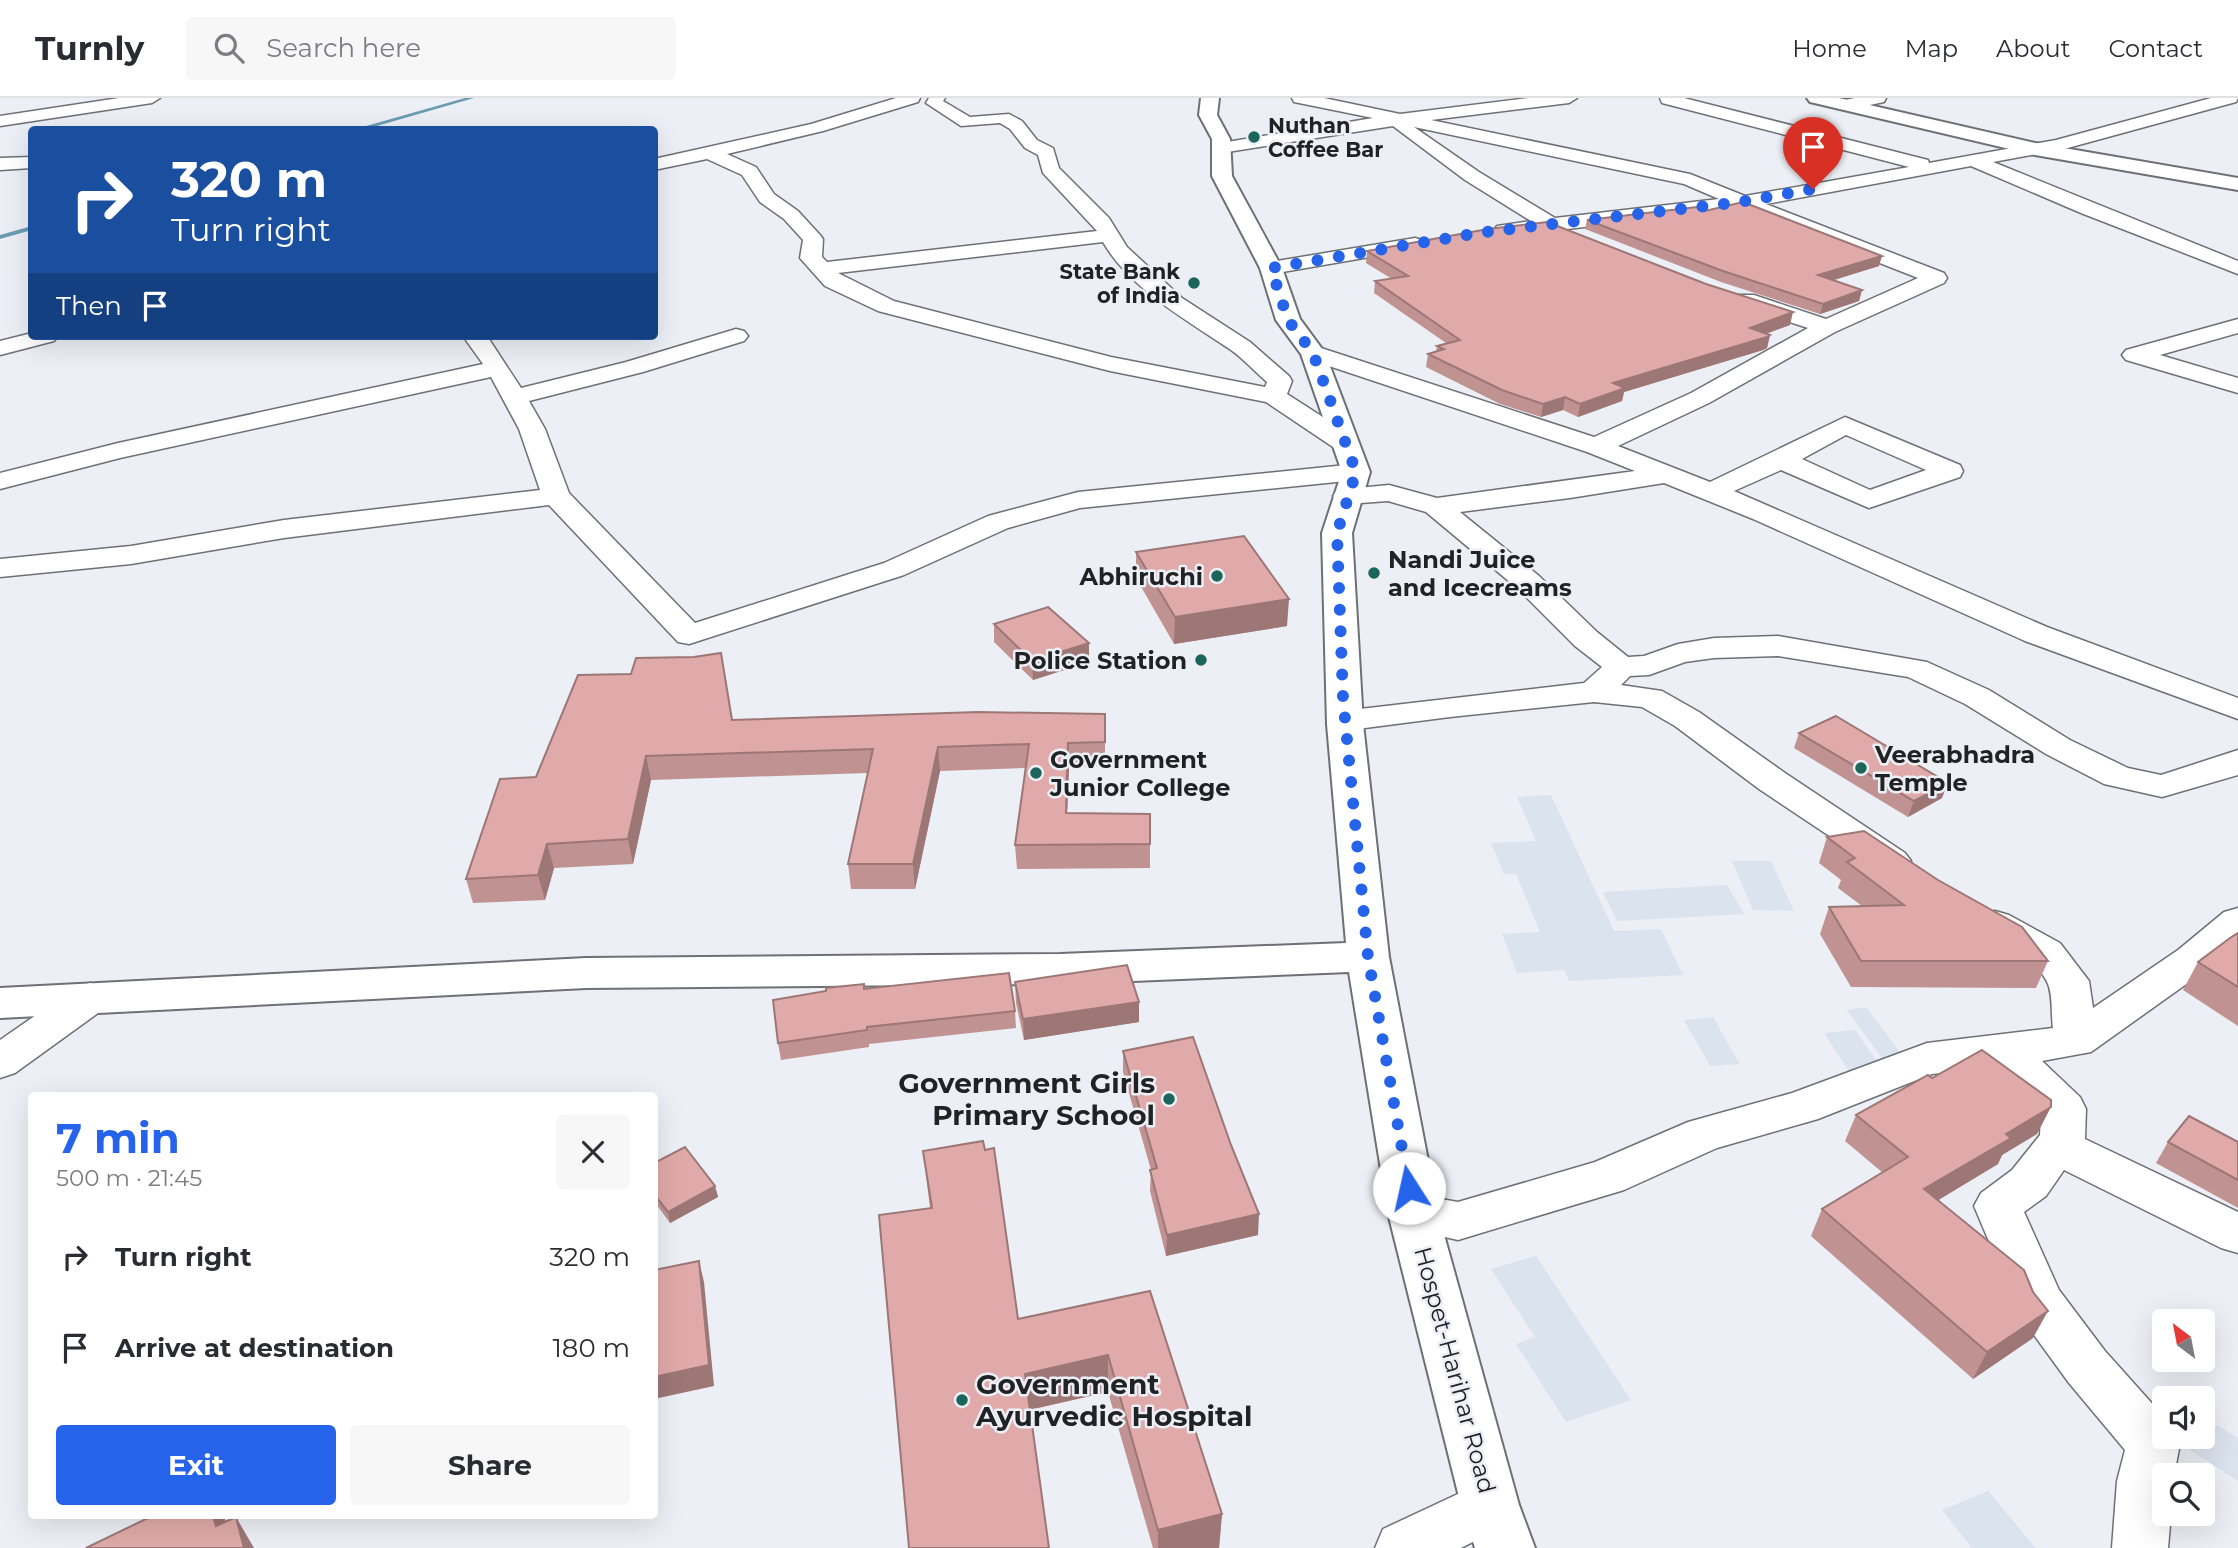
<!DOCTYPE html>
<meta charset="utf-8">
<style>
:root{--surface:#fff;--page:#f7f7f7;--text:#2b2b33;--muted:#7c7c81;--line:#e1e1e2;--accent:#2563eb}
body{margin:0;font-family:Montserrat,sans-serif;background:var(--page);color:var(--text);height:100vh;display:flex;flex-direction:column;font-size:26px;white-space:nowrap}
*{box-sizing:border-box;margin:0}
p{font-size:23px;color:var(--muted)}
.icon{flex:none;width:38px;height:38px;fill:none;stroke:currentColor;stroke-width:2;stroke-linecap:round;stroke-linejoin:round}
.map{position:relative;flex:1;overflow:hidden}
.side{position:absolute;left:28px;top:994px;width:630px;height:427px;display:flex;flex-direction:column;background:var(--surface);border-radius:7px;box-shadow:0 7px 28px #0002}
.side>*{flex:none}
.guide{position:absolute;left:28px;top:28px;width:630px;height:214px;border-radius:7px;box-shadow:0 7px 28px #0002;background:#1a4fa0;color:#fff;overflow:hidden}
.needle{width:46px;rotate:328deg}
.tools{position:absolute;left:2152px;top:1211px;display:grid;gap:14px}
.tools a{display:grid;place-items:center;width:63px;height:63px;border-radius:7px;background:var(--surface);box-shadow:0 7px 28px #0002;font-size:35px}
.pin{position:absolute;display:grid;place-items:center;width:60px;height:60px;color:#fff;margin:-72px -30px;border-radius:50% 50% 50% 0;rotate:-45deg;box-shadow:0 0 7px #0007}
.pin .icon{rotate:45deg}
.me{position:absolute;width:77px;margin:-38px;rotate:350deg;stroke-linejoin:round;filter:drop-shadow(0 0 5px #0008)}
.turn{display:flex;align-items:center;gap:24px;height:147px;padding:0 28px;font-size:32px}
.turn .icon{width:91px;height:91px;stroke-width:2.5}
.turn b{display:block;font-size:49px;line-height:60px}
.then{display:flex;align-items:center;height:66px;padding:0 28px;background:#0003;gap:14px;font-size:26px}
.round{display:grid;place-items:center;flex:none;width:74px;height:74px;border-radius:7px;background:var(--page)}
.summary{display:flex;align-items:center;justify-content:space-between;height:119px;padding:0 28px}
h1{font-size:42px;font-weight:700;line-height:52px;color:var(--accent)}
.button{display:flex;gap:14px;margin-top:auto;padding:14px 28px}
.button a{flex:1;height:80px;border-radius:7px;background:var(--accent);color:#fff;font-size:28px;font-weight:700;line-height:80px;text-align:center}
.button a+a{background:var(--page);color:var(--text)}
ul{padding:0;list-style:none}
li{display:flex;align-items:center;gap:21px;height:91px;padding:0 28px}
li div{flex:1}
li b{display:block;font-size:26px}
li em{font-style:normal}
header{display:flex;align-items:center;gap:42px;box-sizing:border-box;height:98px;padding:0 35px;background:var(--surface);border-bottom:2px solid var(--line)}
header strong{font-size:33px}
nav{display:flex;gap:38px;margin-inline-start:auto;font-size:24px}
.search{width:490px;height:63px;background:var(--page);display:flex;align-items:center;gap:18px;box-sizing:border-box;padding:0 24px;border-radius:7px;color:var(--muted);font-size:26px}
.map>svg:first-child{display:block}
</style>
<header>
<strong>Turnly</strong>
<div class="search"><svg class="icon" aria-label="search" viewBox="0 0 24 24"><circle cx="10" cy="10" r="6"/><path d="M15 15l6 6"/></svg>Search here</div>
<nav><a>Home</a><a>Map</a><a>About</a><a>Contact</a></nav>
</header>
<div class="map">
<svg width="2238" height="1450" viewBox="0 0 2238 1450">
<rect width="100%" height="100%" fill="#eceff5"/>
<g fill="#dbe3ef">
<path d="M 1551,697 L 1614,833 L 1661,831 L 1683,877 L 1569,883 L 1564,872 L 1517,875 L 1502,836 L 1540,834 L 1516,776 L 1504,776 L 1491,745 L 1536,743 L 1517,699 Z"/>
<path d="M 1732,763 L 1771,763 L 1794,813 L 1753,812 Z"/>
<path d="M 1727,787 L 1744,816 L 1617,823 L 1603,794 Z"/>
<path d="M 1866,909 L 1905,961 L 1885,964 L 1847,912 Z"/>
<path d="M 1713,919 L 1739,965 L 1739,966 L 1710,968 L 1684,922 Z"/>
<path d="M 1855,932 L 1882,970 L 1849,973 L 1824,935 Z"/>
<path d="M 1535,1158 L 1536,1158 L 1631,1302 L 1566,1324 L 1516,1246 L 1535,1239 L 1491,1171 Z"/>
<path d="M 2217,1327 L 2238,1340 L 2238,1383 L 2190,1352 Z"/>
<path d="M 1988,1393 L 2036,1450 L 1972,1450 L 1942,1412 Z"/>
</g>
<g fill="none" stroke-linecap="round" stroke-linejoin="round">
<g fill="#6a9cb1" fill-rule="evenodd">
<path d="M 465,0 L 474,0 L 363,32 L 352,32 Z"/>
<path d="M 32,128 L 32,132 L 0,141 L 0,137 Z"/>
</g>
<g stroke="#6d7075" stroke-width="3">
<g id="street">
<path d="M 119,0 L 160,0 L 152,5 L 0,28 L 0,18 Z"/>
<path d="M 896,0 L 920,0 L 918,4 L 823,33 L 727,56 L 756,69 L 774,96 L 798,113 L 820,137 L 823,141 L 822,159 L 827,164 L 1097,133 L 1043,75 L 1038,57 L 1025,50 L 1010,31 L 1000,25 L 961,28 L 926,5 L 929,0 L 945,0 L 943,3 L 970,19 L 1009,16 L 1022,23 L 1037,42 L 1053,50 L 1059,70 L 1109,120 L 1127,149 L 1182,200 L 1250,244 L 1289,278 L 1292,283 L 1287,296 L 1354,339 L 1358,345 L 1354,351 L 1345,353 L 1336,351 L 1266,304 L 1110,273 L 878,213 L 825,188 L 800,160 L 803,142 L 784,121 L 760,104 L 742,77 L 707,61 L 654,72 L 654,61 L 811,26 ZM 1103,144 C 1130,191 1187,222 1231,252 C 1244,261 1255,274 1267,284 L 1265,289 L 1111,259 L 894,203 L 838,175 Z"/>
<path d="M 1292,0 L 1324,0 L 1400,16 L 1529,0 L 1577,0 L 1569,5 L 1431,22 L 1690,76 L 1745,98 L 1909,69 L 1662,5 L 1660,0 L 1684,0 L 1928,62 L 1929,65 L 2056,42 L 2211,0 L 2238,0 L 2236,4 L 2064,51 L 1993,64 L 2238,163 L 2238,176 L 2081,115 L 1971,68 L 1766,106 L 1944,175 L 1947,180 L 1944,185 L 1835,234 L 1709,305 L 1618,348 L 1710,384 L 1845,319 L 1960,367 L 1963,373 L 1960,379 L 1869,410 L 1781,372 L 1734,393 L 2047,529 L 2238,600 L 2238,621 L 2025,543 L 1753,421 L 1664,385 L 1570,400 L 1460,414 L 1539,478 L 1597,534 L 1628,559 L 1644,558 L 1678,546 L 1714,540 L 1778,538 L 1927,564 L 1989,592 L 2070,642 L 2128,670 L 2161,677 L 2238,652 L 2238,677 L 2162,699 L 2104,686 L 2046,656 L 1965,606 L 1908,579 L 1778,558 L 1714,560 L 1685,564 L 1649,577 L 1630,578 L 1621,587 L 1662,593 L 1699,614 L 1785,675 L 1905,755 L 1911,763 L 1905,771 L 1892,775 L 1879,771 L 1759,691 L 1675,628 L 1642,609 L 1594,604 L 1450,619 L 1365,630 L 1345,636 L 1333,633 L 1328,626 L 1333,619 L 1360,611 L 1584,585 L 1602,569 L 1575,548 L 1517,490 L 1426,414 L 1388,403 L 1347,406 L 1337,404 L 1333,398 L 1337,392 L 1389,387 L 1437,400 L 1635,373 L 1587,354 L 1305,260 L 1301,255 L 1305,250 L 1321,250 L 1594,339 L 1691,295 L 1808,230 L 1738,207 L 1735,202 L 1738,197 L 1754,197 L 1826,221 L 1918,180 L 1742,111 L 1567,131 L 1557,136 C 1537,131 1517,141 1497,136 L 1494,132 L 1497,128 L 1531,123 L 1465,82 L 1393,28 L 1221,55 L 1212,50 L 1221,45 L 1373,20 L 1294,4 ZM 1414,29 L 1684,86 L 1719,101 L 1555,120 L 1479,74 ZM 1846,337 L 1926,372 L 1870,392 L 1802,361 Z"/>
<path d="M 1855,0 L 1886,0 L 1884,4 L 1846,12 L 1838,7 L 1840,3 Z"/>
<path d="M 32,59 L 32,70 L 0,72 L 0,60 Z"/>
<path d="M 1415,140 L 1422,142 L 1425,146 L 1422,150 L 1271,176 L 1263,175 L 1260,170 L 1263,165 L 1271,164 Z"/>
<path d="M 2238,221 L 2238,235 L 2160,257 L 2238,280 L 2238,295 L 2126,262 L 2122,257 L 2126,252 Z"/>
<path d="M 736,231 L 744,233 L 748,238 L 744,243 L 643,274 L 529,303 L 545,331 L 569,395 L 695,525 L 884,465 L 988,418 L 1078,394 L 1356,366 L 1366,368 L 1369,374 L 1366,380 L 1356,382 L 1080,410 L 1008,430 L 904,477 L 689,546 L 678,544 L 549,407 L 284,440 L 131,466 L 0,479 L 0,461 L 131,448 L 284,422 L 540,392 L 519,331 L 491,279 L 120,360 L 0,391 L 0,375 L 118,345 L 483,266 L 463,238 L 487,238 L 521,290 L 626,264 Z"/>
<path d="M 32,235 L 32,238 L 58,238 L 54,243 L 0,257 L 0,243 Z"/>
<path d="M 2238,810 L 2238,844 L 2206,872 L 2091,954 L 2042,963 L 2080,999 L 2086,1011 L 2085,1041 L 2238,1114 L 2238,1155 L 2221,1150 L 2064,1072 L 2046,1098 L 2024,1114 L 2059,1192 L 2105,1253 L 2165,1320 L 2165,1339 L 2177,1339 L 2180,1346 L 2174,1377 L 2165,1377 L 2165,1416 L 2171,1416 L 2168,1450 L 2112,1450 L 2117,1383 L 2125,1352 L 2069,1285 L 2021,1219 L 1974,1108 L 1981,1095 L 2012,1072 L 2040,1037 L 2041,1016 L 2015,989 L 1999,968 L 1932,976 L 1818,1021 L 1717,1050 L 1624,1092 L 1458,1142 L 1396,1128 L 1389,1115 L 1396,1102 L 1413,1096 L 1458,1104 L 1595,1064 L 1688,1024 L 1792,995 L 1927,945 L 2053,930 C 2051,917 2053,898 2048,886 C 2035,854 1992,853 1975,826 L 1981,817 L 1995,813 L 2009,817 L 2060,845 L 2089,883 L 2093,910 L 2178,852 L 2224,814 Z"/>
<path d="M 90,885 L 105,890 L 111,900 L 105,910 L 15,975 L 0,980 L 0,942 L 75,890 Z"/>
<path d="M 1490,1381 L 1510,1389 L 1518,1407 L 1510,1425 L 1461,1450 L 1375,1450 L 1383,1431 Z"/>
</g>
</g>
<g stroke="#6d7075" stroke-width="4">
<g id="primary">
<path d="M 1201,0 L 1219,0 L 1217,17 L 1230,41 L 1232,78 L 1282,170 L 1300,221 L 1325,255 L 1370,374 L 1352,435 L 1363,626 L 1389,859 L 1438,1115 L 1519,1407 L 1535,1450 L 1475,1450 L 1461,1407 L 1388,1115 L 1349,874 L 1060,886 L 586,890 L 0,920 L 0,890 L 586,860 L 1060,856 L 1346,845 L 1327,626 L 1322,435 L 1342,374 L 1301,256 L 1276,222 L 1260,170 L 1212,78 L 1212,41 L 1199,17 Z"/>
<path d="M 1807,0 L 1839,0 L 2035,45 L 2238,80 L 2238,92 L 2035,57 L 1810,4 Z"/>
</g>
</g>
<use href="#street" fill="#fff" fill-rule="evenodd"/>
<use href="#primary" fill="#fff" fill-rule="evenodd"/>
</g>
<g fill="#c09291">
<path d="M 1705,113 L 1879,168 L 1832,182 L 1862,192 L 1859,203 L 1820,216 L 1721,184 L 1585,131 L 1587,122 Z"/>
<path d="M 1367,153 L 1790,227 L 1766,236 L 1770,237 L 1767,250 L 1763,252 L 1624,294 L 1622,303 L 1578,319 L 1563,312 L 1541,319 L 1500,306 L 1426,269 L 1428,256 L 1436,254 L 1437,248 L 1446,245 L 1374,195 L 1375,183 L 1392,181 L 1366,165 Z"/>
<path d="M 1136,454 L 1287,528 L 1174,546 L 1136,480 Z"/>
<path d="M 994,526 L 1089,564 L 1033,582 L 994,544 Z"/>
<path d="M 1105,616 L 1105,668 L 1069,669 L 1067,715 L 1150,716 L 1150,770 L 1017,771 L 1015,747 L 1026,670 L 940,673 L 915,791 L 851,791 L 848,766 L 868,675 L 651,682 L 633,766 L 554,770 L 545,802 L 473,805 L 466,781 L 536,679 L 732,622 Z"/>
<path d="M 1799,635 L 1942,700 L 1908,719 L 1794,650 Z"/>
<path d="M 1827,739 L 2048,863 L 2036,890 L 1851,889 L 1820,836 L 1829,809 L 1862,808 L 1838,790 L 1841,782 L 1819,765 Z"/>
<path d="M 2238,835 L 2238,928 L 2183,892 L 2198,864 Z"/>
<path d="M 1015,884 L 1139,904 L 1139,924 L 1024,942 L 1016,905 Z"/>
<path d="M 864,891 L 1015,913 L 1016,930 L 869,946 L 869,949 L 781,962 L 778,945 Z"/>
<path d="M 1123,953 L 1258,1137 L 1166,1158 L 1150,1093 L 1151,1072 L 1123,974 Z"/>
<path d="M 1932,980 L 2037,1036 L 2002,1057 L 1998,1066 L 1938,1102 L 2033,1240 L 1973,1281 L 1811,1138 L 1822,1111 L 1883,1075 L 1845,1043 L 1856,1017 Z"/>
<path d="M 2168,1044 L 2238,1044 L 2238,1110 L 2156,1065 Z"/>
<path d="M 923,1053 L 1018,1221 L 1150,1193 L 1222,1416 L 1219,1450 L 1153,1450 L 1108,1294 L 1030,1312 L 930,1110 Z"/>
<path d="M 654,1065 L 715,1088 L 718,1099 L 670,1125 L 654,1103 Z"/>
</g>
<g fill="#9c7776">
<path d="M 1882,158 L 1879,168 L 1815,188 L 1818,177 Z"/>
<path d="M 1862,192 L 1859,203 L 1820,216 L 1823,206 Z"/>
<path d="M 1793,214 L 1790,227 L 1747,242 L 1750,230 Z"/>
<path d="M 1770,237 L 1767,250 L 1763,252 L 1624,294 L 1622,303 L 1578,319 L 1580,306 L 1613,285 Z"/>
<path d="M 1565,299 L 1563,312 L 1541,319 L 1543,306 Z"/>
<path d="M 1289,501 L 1287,528 L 1174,546 L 1175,519 Z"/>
<path d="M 1089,545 L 1089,564 L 1033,582 L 1032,563 Z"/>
<path d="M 1068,645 L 1069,669 L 1066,740 L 1066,715 Z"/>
<path d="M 938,649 L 940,673 L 915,791 L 913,766 Z"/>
<path d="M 646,658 L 651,682 L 633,766 L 628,741 Z"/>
<path d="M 1948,685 L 1942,700 L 1908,719 L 1914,703 Z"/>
<path d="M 547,746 L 554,770 L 545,802 L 538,777 Z"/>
<path d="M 1139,904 L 1139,924 L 1024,942 L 1023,921 Z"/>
<path d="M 2051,1009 L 2037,1036 L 2002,1057 L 1998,1066 L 1912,1118 L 1924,1091 L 2006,1036 Z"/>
<path d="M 715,1088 L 718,1099 L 670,1125 L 668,1114 Z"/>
<path d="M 1259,1116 L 1258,1137 L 1166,1158 L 1167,1137 Z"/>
<path d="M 699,1163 L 704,1184 L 714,1288 L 654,1301 L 654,1279 Z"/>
<path d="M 2048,1213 L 2033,1240 L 1973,1281 L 1987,1254 Z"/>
<path d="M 1108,1257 L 1108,1294 L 1027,1312 L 1025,1276 Z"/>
<path d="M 1222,1416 L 1219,1450 L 1158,1450 L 1158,1432 Z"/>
<path d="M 213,1418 L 223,1418 L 225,1421 L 232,1450 L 216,1428 Z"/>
<path d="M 236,1419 L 254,1450 L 244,1450 Z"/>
</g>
<g fill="#dfaaa9" stroke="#9c7776" stroke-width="2">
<path d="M 1743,104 L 1882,158 L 1818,177 L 1862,192 L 1823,206 L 1723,173 L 1587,122 L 1697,109 L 1705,113 Z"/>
<path d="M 1547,124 L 1706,186 L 1793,214 L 1750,230 L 1770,237 L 1767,239 L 1613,285 L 1625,290 L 1580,306 L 1565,299 L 1543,306 L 1502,292 L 1428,256 L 1444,251 L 1437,248 L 1460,242 L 1375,183 L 1408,178 L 1367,153 L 1488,131 Z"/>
<path d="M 1244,438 L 1289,501 L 1175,519 L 1136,454 Z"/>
<path d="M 1048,509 L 1089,545 L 1032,563 L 994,526 Z"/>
<path d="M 721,555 L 732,622 L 978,614 L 1105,616 L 1105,644 L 1068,645 L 1066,715 L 1150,716 L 1150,746 L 1015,747 L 1029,646 L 938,649 L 913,766 L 848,766 L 873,651 L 646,658 L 628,741 L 547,746 L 538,777 L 466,781 L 500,681 L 536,679 L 578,577 L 631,576 L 636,560 L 694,559 Z"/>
<path d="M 1836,618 L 1948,685 L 1914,703 L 1799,635 Z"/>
<path d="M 1864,733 L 1938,782 L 2022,829 L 2048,863 L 1861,863 L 1829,809 L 1904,807 L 1847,764 L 1855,760 L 1827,739 Z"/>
<path d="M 2238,835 L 2238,889 L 2198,864 L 2230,840 Z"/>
<path d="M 1127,867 L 1139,904 L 1023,921 L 1015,884 Z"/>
<path d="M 1009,875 L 1015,913 L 867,929 L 867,932 L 778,945 L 773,902 L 826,893 L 826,890 L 864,886 L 864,891 Z"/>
<path d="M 1193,939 L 1231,1047 L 1259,1116 L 1167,1137 L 1150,1072 L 1157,1070 L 1123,953 Z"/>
<path d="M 1982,952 L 2051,1002 L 2051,1009 L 2006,1036 L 2011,1040 L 1924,1091 L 2024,1172 L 2033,1194 L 2048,1213 L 1987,1254 L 1822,1111 L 1908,1059 L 1856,1017 L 1928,977 L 1932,980 Z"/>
<path d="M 2189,1018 L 2238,1044 L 2238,1082 L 2168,1044 Z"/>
<path d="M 983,1043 L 985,1052 L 994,1050 L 1018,1221 L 1150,1193 L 1222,1416 L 1158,1432 L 1108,1257 L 1025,1276 L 1049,1450 L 909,1450 L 879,1117 L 932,1110 L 923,1053 Z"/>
<path d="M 685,1049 L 715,1088 L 668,1114 L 654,1096 L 654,1065 Z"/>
<path d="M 699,1163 L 709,1267 L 654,1279 L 654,1172 Z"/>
<path d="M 152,1418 L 213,1418 L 216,1428 L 236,1419 L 244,1450 L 86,1450 Z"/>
</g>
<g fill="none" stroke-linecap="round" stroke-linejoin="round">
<path stroke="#2563eb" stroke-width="12" stroke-dasharray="0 21.6" d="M 1409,1090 L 1368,859 L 1343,600 L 1337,435 L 1356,374 L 1313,255 L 1288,222 L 1271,170 L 1485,134 L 1740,104 L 1813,91"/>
</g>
<g fill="#1c655a" stroke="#eceff5" stroke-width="2.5">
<circle cx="1254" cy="39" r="7"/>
<circle cx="1194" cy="185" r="7"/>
<circle cx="1374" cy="475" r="7"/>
<circle cx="1217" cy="478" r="7"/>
<circle cx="1201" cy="562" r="7"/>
<circle cx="1861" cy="670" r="7"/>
<circle cx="1036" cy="675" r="7"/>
<circle cx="1169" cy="1001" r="7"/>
<circle cx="962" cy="1302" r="7"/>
</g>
<g text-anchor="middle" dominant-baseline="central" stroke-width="5" stroke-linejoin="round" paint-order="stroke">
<g font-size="21" font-weight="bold" fill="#212224" stroke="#eceff5" text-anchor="start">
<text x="1268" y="27">Nuthan<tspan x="1268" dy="24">Coffee Bar</tspan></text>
<text x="1180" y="173" text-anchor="end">State Bank<tspan x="1180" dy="24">of India</tspan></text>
</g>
<g font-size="24" font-weight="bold" fill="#212224" stroke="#eceff5" text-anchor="start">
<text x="1388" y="461">Nandi Juice<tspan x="1388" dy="28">and Icecreams</tspan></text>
<text x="1203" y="478" text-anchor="end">Abhiruchi</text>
<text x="1187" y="562" text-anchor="end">Police Station</text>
<text x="1875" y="656">Veerabhadra<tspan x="1875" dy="28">Temple</tspan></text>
<text x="1050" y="661">Government<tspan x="1050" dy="28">Junior College</tspan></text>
</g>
<g font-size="24" fill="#212224" stroke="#eceff5">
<text transform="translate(1455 1272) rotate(75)">Hospet-Harihar Road</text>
</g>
<g font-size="28" font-weight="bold" fill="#212224" stroke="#eceff5" text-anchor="end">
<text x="1155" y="985">Government Girls<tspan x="1155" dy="32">Primary School</tspan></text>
<text x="976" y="1286" text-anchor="start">Government<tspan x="976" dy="32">Ayurvedic Hospital</tspan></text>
</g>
</g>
</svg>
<div class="tools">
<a><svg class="needle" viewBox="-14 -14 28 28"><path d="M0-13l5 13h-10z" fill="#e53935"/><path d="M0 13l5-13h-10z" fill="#7c7c81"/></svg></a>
<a><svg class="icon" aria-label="sound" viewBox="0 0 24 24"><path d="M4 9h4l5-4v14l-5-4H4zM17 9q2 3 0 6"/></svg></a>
<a><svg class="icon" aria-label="search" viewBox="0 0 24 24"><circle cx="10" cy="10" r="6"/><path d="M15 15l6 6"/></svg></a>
</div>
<div class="pin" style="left:1813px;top:91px;background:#d93025"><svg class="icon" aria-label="arrive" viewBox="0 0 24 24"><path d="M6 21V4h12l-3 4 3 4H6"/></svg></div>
<svg class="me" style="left:1409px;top:1090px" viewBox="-20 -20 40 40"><circle r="19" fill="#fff"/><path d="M0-13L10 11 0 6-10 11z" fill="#2563eb"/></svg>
<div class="guide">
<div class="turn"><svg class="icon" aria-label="right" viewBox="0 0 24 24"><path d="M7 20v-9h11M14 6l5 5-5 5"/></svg><div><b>320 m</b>Turn right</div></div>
<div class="then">Then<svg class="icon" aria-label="arrive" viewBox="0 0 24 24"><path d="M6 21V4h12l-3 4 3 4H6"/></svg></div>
</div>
<section class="side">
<div class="summary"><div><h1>7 min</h1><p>500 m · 21:45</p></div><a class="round"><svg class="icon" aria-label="close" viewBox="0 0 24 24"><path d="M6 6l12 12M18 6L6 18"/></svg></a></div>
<ul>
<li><svg class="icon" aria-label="right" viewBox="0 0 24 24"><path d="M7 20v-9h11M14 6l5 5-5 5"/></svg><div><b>Turn right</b></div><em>320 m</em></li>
<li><svg class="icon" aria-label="arrive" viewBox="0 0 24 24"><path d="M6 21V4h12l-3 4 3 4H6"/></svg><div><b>Arrive at destination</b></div><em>180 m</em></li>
</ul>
<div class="button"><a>Exit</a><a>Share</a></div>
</section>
</div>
